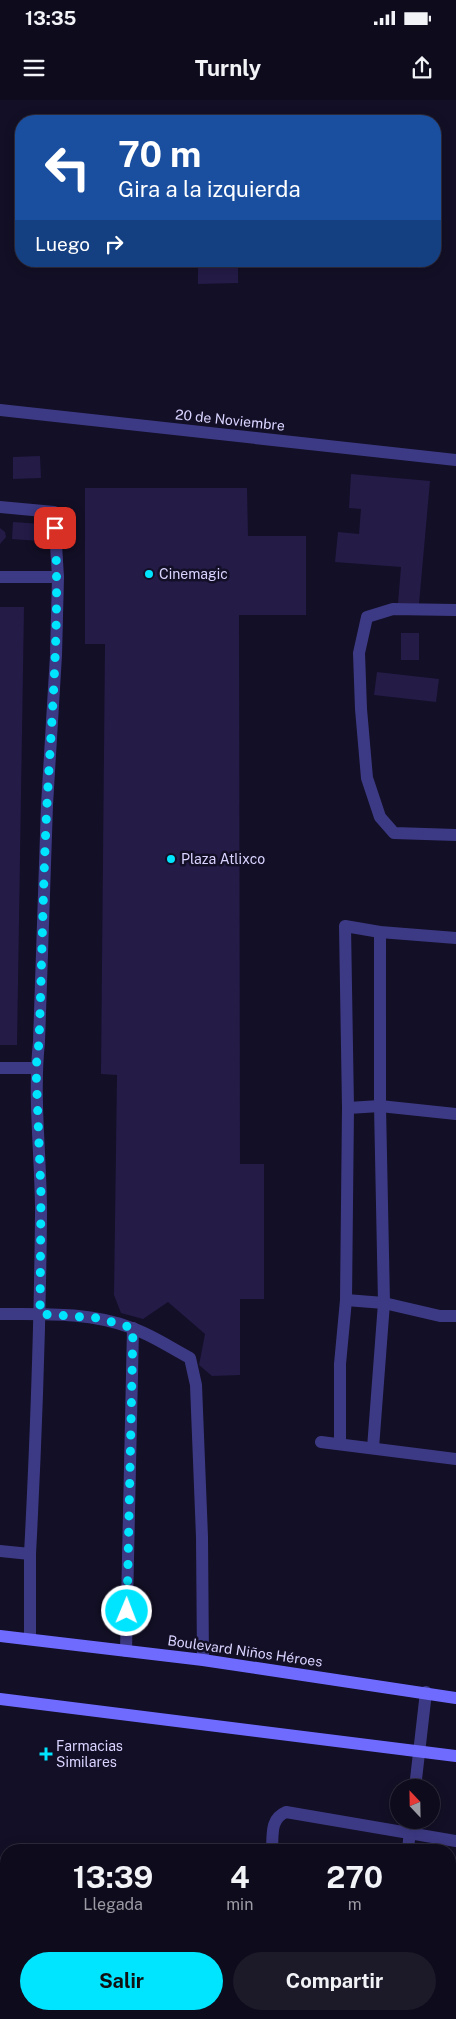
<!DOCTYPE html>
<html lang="es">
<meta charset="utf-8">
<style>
:root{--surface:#0e0b1c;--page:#1c1929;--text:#f1f3f6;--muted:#9b9ba3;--line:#2e2b3b;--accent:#00e5ff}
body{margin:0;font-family:"Public Sans",sans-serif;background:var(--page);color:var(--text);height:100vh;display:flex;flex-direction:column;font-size:19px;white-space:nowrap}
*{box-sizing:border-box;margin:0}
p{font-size:16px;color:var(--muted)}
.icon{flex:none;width:28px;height:28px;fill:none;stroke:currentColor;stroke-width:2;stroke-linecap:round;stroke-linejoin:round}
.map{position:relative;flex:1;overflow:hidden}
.panel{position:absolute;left:0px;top:1744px;width:456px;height:176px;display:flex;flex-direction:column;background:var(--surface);border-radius:20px 20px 0 0;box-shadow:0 2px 12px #0003,0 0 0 1px var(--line)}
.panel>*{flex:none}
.top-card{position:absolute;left:15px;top:15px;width:426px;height:152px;border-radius:20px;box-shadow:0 2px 12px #0003,0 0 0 1px var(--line);background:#1a4fa0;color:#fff;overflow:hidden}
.needle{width:32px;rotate:338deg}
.tools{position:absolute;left:390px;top:1679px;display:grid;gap:10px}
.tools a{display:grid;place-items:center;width:50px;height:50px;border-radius:50%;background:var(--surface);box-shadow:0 2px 12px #0003,0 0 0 1px var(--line);font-size:25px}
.pin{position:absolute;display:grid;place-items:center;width:42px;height:42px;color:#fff;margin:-21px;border-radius:10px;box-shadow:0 2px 8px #0006}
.me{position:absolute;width:55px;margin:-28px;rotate:1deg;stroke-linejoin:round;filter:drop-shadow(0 0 4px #0008)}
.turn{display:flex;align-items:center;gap:18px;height:105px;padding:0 20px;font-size:22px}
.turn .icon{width:65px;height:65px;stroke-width:2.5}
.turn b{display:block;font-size:35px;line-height:42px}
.then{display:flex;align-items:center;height:48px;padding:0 20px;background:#0003;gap:10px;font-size:19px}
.eta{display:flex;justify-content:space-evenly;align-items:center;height:85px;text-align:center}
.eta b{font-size:30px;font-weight:700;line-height:35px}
.primary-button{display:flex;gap:10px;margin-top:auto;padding:10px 20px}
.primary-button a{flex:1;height:58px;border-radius:30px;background:var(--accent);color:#111;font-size:20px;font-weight:700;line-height:58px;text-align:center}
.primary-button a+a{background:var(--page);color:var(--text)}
.status{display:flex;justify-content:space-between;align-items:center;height:35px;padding:0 25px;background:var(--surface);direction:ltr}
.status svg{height:14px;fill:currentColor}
header{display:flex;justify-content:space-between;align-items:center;height:65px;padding:0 20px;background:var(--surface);font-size:22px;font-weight:700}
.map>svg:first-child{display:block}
</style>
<div class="status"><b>13:35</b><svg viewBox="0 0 49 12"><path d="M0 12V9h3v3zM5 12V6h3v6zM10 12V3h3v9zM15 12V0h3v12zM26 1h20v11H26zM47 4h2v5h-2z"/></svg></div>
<header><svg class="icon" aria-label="menu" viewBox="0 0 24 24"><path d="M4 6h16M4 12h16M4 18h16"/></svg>Turnly<svg class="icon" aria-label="share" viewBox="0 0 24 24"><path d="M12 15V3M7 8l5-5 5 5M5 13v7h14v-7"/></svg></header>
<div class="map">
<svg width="456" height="1919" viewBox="0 0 456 1919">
<rect width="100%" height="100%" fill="#130f26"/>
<g fill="#241b47">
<path d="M 198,161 L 238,161 L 238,183 L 198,184 Z"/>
<path d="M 40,356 L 41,378 L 13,379 L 13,357 Z"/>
<path d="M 351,374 L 430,381 L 419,504 L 398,503 L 401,467 L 335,462 L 338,432 L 359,434 L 361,409 L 349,408 Z"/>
<path d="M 85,388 L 247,388 L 248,436 L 306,436 L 306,515 L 239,515 L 240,1064 L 264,1064 L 264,1199 L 240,1199 L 240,1275 L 212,1276 L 199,1265 L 205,1234 L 168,1202 L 143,1219 L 121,1213 L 114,1195 L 117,975 L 101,974 L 105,544 L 85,544 Z"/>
<path d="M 13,422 L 41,424 L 39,441 L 12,439 Z"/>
<path d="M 0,428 L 5,432 L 6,437 L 0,444 Z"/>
<path d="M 0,507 L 24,507 L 17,945 L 0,945 Z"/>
<rect x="401" y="533" width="18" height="27"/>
<path d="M 377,572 L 439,579 L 436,602 L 374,595 Z"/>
</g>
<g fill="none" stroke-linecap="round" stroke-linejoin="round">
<g stroke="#3d3a85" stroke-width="12">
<path d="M 0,407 L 54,412 L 58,477 L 56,555 L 47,705 L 39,942 C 33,997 41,1057 41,1113 C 40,1227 36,1340 30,1454 L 0,1451"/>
<path d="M 0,477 L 58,477"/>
<path d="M 0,968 L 36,968"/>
<path d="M 0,1214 C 44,1214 91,1212 132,1228 C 152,1235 171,1248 190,1258 L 196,1285 L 202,1437 L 203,1560"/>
<path d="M 30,1454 L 30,1539"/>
<path d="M 126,1551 L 133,1228"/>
<path d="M 415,1688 L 426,1592"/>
<path d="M 272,1750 C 273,1734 270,1719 286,1712 L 456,1741"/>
<path d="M 408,1750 L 411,1720"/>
<path d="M 261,1919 L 261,1914"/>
<path d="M 399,1919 L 399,1914"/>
</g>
<g stroke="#3d3a85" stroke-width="12">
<path d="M 0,310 L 456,360"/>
<path d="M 456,510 L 393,509 L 367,517 L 359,553 L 361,609 L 367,678 L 380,717 L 394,733 L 456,735"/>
<path d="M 348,1008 L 380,1006 L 456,1014"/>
<path d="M 346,1200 L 384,1203 L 440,1216 L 456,1216"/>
<path d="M 321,1342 L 456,1359"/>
<path d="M 340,1344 L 340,1264 L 346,1200 L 348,1008 L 345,826 L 380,832 L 456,838"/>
<path d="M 373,1348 L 384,1203 L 380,1006 L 380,832"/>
</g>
<g stroke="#6f6bff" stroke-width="12">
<path d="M 0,1536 L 203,1560 L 456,1598"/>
<path d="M 0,1599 L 456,1656"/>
</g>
</g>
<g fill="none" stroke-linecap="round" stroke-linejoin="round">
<path stroke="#00e5ff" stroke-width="9" stroke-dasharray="0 16.2" d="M 55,428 C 60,520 52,612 47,704 C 43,783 42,863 39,942 L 36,968 L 41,1094 L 40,1214 L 98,1218 L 133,1228 L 127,1511"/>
</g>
<g fill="#00e5ff" stroke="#130f26" stroke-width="2">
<circle cx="149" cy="474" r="5"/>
<circle cx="171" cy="759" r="5"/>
<path d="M43.5 1646.5h5v5h5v5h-5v5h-5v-5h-5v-5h5z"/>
</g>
<g text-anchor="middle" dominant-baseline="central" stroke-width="5" stroke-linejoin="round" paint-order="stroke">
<g font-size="14" fill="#d9d4ff" stroke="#130f26">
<text transform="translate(230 320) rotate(6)">20 de Noviembre</text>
<text transform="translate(245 1551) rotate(8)">Boulevard Niños Héroes</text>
</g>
<g font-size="14" fill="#d9d4ff" stroke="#130f26" text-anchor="start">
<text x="159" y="474">Cinemagic</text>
<text x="181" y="759">Plaza Atlixco</text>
<text x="56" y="1646">Farmacias<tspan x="56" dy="16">Similares</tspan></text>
</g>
</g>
</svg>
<div class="tools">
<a><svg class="needle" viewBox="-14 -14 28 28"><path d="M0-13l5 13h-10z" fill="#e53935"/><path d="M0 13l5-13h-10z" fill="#9b9ba3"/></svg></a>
</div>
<div class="pin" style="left:55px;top:428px;background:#d93025"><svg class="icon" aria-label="arrive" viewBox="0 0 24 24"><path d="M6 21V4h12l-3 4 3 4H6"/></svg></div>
<svg class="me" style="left:127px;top:1511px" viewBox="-20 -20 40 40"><circle r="17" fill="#00e5ff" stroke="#fff" stroke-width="3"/><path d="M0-11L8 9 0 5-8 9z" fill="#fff"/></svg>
<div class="top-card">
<div class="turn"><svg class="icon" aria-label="left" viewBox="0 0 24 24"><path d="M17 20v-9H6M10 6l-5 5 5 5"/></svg><div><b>70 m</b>Gira a la izquierda</div></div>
<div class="then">Luego<svg class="icon" aria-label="right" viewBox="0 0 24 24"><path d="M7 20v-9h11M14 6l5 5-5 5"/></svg></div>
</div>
<section class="panel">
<div class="eta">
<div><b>13:39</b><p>Llegada</p></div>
<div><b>4</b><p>min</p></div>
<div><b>270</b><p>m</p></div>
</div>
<div class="primary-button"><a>Salir</a><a>Compartir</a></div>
</section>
</div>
